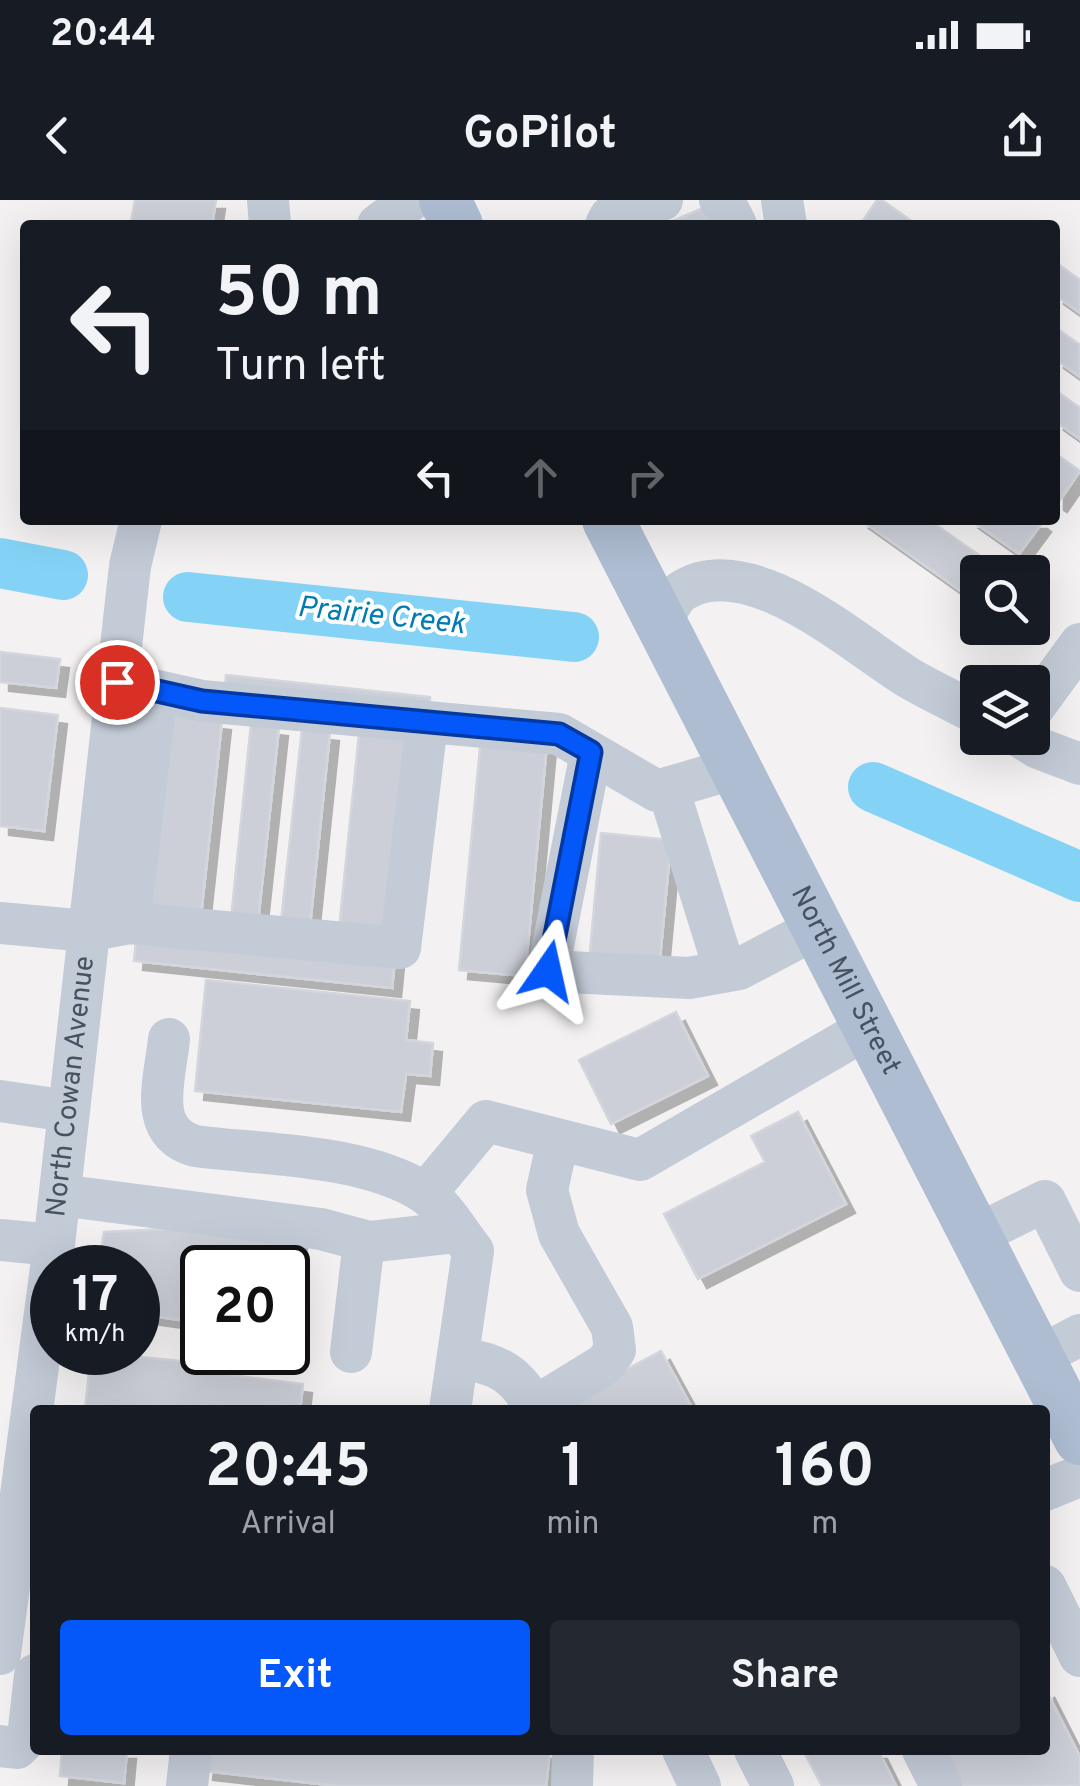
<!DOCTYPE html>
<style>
:root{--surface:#171b24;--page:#242831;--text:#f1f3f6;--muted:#9ea1a6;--accent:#0458fa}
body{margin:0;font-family:Overpass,sans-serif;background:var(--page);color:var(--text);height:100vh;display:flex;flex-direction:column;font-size:38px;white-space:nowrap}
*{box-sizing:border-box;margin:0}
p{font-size:32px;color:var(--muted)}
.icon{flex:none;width:55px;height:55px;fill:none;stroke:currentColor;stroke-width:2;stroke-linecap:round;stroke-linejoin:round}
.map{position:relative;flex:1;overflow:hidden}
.panel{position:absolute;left:30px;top:1205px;width:1020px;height:350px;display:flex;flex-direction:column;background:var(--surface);border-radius:10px;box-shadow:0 10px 40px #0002}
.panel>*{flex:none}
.guide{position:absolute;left:20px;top:20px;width:1040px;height:305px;border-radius:10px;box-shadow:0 10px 40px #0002;background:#171b24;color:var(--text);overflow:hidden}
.fabs{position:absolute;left:960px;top:355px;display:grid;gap:20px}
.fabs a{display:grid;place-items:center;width:90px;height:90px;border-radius:10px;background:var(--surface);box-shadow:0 10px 40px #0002;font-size:50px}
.speed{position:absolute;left:30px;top:1045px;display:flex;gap:20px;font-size:50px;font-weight:700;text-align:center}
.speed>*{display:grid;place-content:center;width:130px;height:130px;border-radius:50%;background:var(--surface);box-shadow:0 10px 40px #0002;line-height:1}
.speed small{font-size:25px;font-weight:400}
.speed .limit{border:5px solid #111;border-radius:15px;background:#fff;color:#111}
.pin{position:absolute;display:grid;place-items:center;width:85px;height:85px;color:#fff;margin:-42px;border:5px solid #fff;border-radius:50%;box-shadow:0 2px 10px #0007}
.me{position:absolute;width:110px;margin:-55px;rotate:11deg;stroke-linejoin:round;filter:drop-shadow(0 0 8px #0008)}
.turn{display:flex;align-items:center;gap:35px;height:210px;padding:0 30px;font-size:45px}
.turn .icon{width:130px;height:130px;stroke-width:2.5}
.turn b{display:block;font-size:70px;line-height:85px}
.lanes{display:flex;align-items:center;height:95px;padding:0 30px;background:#0003;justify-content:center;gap:50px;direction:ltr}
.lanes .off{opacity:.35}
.eta{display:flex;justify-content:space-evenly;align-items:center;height:170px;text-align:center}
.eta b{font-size:60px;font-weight:700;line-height:70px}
.primary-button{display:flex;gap:20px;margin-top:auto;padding:20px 30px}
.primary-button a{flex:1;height:115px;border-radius:10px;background:var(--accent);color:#fff;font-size:40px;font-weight:700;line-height:115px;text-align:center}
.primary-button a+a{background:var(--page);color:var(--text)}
.status{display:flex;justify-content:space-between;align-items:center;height:70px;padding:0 50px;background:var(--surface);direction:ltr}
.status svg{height:28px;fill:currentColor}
header{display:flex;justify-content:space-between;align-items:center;height:130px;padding:0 30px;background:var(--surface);font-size:45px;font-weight:700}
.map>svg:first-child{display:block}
</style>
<div class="status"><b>20:44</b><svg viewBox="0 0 49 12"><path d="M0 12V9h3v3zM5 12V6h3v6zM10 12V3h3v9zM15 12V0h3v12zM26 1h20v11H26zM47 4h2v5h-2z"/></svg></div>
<header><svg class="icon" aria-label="back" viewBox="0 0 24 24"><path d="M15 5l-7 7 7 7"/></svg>GoPilot<svg class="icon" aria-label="share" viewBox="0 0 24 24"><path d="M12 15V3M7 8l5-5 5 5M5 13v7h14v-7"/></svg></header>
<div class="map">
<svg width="1080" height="1586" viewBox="0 0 1080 1586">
<defs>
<filter id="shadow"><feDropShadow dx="9" dy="9" stdDeviation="0" flood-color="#0004"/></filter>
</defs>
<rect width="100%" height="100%" fill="#f3f1f1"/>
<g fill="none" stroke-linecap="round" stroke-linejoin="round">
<g stroke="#84d3f6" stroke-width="50">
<path d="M 0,363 L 63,375"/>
<path d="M 188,397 L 574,437"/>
<path d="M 873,587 L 1080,677"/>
</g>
</g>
<g fill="#cccfd7" stroke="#d4d6dd" stroke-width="2.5" filter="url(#shadow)">
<path d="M 135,0 L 216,0 L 212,25 L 148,25 L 131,22 Z"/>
<path d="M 877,0 L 882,0 L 917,25 L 860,25 Z"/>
<path d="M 706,7 L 714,25 L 663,25 Z"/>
<path d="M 1055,62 L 1080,80 L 1080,113 L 1055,95 Z"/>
<path d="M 1055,127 L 1080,145 L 1080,177 L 1055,159 Z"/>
<path d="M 1055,190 L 1080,208 L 1080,239 L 1055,221 Z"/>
<path d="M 1055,253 L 1080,271 L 1058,303 L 1055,301 Z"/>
<path d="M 861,320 L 929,320 L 1003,372 L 978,372 L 978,403 Z"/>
<path d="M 971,320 L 1038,320 L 1042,323 L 1019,354 Z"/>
<path d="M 0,452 L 60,459 L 56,488 L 0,482 Z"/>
<path d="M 226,475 L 430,497 L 429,512 L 225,491 Z"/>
<path d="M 0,508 L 58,515 L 44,631 L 0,626 Z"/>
<path d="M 167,515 L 222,521 L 201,715 L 147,710 Z"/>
<path d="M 251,524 L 279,527 L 258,721 L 231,719 Z"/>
<path d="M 302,529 L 330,532 L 310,725 L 281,722 Z"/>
<path d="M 359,534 L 413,540 L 392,735 L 339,729 Z"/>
<path d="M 481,537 L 547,543 L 525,776 L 459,770 Z"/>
<path d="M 601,633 L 671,640 L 659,769 L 589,762 Z"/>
<path d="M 137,731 L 395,758 L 392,788 L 134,761 Z"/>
<path d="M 206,780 L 410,801 L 406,840 L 433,843 L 430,876 L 406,874 L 401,912 L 195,891 Z"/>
<path d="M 676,812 L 708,876 L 611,924 L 579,860 Z"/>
<path d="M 798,912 L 846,1004 L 698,1079 L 664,1014 L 765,962 L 751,936 Z"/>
<path d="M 190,1028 L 298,1038 L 288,1101 L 288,1068 L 202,1068 L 202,1123 L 138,1114 L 138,1068 L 99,1068 L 104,1032 Z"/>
<path d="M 661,1151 L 693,1210 L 560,1210 L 558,1206 Z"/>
<path d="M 91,1152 L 231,1166 L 230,1175 L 303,1184 L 300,1210 L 85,1210 Z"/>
<path d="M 1045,1488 L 1080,1557 L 1080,1586 L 957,1586 L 938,1550 L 1045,1550 Z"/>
<path d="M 62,1550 L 127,1550 L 124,1583 L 60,1576 Z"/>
<path d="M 206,1550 L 550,1550 L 546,1586 L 338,1586 L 204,1571 Z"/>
<path d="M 803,1550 L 878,1550 L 896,1586 L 822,1586 Z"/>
</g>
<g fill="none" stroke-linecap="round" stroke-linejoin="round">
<g stroke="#c3cbd7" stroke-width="42">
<path d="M 268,0 L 270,25"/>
<path d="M 720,0 L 725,3 L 736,25"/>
<path d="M 782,0 L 786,25"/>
<path d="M 378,25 L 411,0"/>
<path d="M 606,25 L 610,17 L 662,0"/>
<path d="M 661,423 C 666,413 673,397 682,391 C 748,348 854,444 909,478 C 931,491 955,502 978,514"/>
<path d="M 117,482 L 202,501 L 559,534 L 657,591 L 735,568"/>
<path d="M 1032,510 L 1080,444"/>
<path d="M 1022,538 L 1038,548 L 1080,564"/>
<path d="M 591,553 L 548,771 L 689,778 L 739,769 L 817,728"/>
<path d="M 668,588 L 725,771"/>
<path d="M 0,723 L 87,731 L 129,723 L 400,748 L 427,523"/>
<path d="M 129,723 L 157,491"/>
<path d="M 169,839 C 165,880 146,931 195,946 C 264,955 363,954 423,992 C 442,1004 459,1033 473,1051 L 450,1210"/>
<path d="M 0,901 L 68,911"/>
<path d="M 426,993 L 486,921 L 640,960 L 868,828"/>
<path d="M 60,995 L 321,1029 L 369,1042 L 457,1032"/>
<path d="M 974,1036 L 1045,1001 L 1080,1071"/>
<path d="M 0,1040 L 54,1045"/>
<path d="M 351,1152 L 364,1041"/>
<path d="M 458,1157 C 499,1165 516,1172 536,1210"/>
<path d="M 1038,1157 L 1080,1135"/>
<path d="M 535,1207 L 605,1164 L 615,1150 L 612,1127 L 559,1034 L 547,990 L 558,940"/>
<path d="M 1045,1290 L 1080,1276"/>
<path d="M 1045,1386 L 1080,1456"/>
<path id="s1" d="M 0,1454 L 54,1045 L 130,366 L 141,320"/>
<path d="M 0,1546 L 17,1548 L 28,1537 L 35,1475"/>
<path d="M 683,1550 L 700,1586"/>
<path d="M 755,1550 L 773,1586"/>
<path d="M 923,1550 L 941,1586"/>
<path d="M 187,1586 L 191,1550"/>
<path d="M 572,1586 L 573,1550"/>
</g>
<g stroke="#aebdd2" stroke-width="52">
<path d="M 445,0 L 457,25"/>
<path id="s2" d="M 608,320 L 1080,1239"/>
</g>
</g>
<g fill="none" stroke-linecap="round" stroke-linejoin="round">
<g stroke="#0339a2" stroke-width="25">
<path id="route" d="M 117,482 L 202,501 L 559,534 L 591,552 L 548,771"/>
</g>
<use href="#route" stroke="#0458fa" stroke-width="18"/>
</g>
<g text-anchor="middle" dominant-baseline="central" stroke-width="8" stroke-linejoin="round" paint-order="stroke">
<g font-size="28" fill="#465261" stroke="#fff">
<text stroke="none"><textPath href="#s2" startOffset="518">North Mill Street</textPath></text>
<text stroke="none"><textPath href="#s1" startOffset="572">North Cowan Avenue</textPath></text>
</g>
<g font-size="30" font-style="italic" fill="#017bb2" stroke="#fff">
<text transform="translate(381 417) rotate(6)">Prairie Creek</text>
</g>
</g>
</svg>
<div class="fabs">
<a><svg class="icon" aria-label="search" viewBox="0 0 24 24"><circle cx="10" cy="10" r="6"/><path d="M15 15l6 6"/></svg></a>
<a><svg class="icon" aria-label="layers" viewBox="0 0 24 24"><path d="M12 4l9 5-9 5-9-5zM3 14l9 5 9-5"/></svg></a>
</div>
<div class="speed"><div>17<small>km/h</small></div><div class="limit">20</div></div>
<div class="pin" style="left:117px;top:482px;background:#d93025"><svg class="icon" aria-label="arrive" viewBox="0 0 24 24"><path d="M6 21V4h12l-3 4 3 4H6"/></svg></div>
<svg class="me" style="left:548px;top:771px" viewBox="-20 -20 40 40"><path d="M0-17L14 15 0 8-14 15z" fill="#0458fa" stroke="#fff" stroke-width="4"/></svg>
<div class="guide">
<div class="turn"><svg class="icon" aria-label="left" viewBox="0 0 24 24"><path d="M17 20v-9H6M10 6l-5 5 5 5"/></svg><div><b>50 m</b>Turn left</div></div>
<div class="lanes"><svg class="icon" aria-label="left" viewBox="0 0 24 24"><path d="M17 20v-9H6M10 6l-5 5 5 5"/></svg><svg class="icon off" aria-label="ahead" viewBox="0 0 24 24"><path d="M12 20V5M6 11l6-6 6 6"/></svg><svg class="icon off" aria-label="right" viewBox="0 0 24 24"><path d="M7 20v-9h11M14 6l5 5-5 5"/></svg></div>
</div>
<section class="panel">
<div class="eta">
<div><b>20:45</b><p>Arrival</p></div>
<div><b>1</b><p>min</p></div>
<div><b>160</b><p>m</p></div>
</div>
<div class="primary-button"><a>Exit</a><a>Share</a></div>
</section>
</div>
